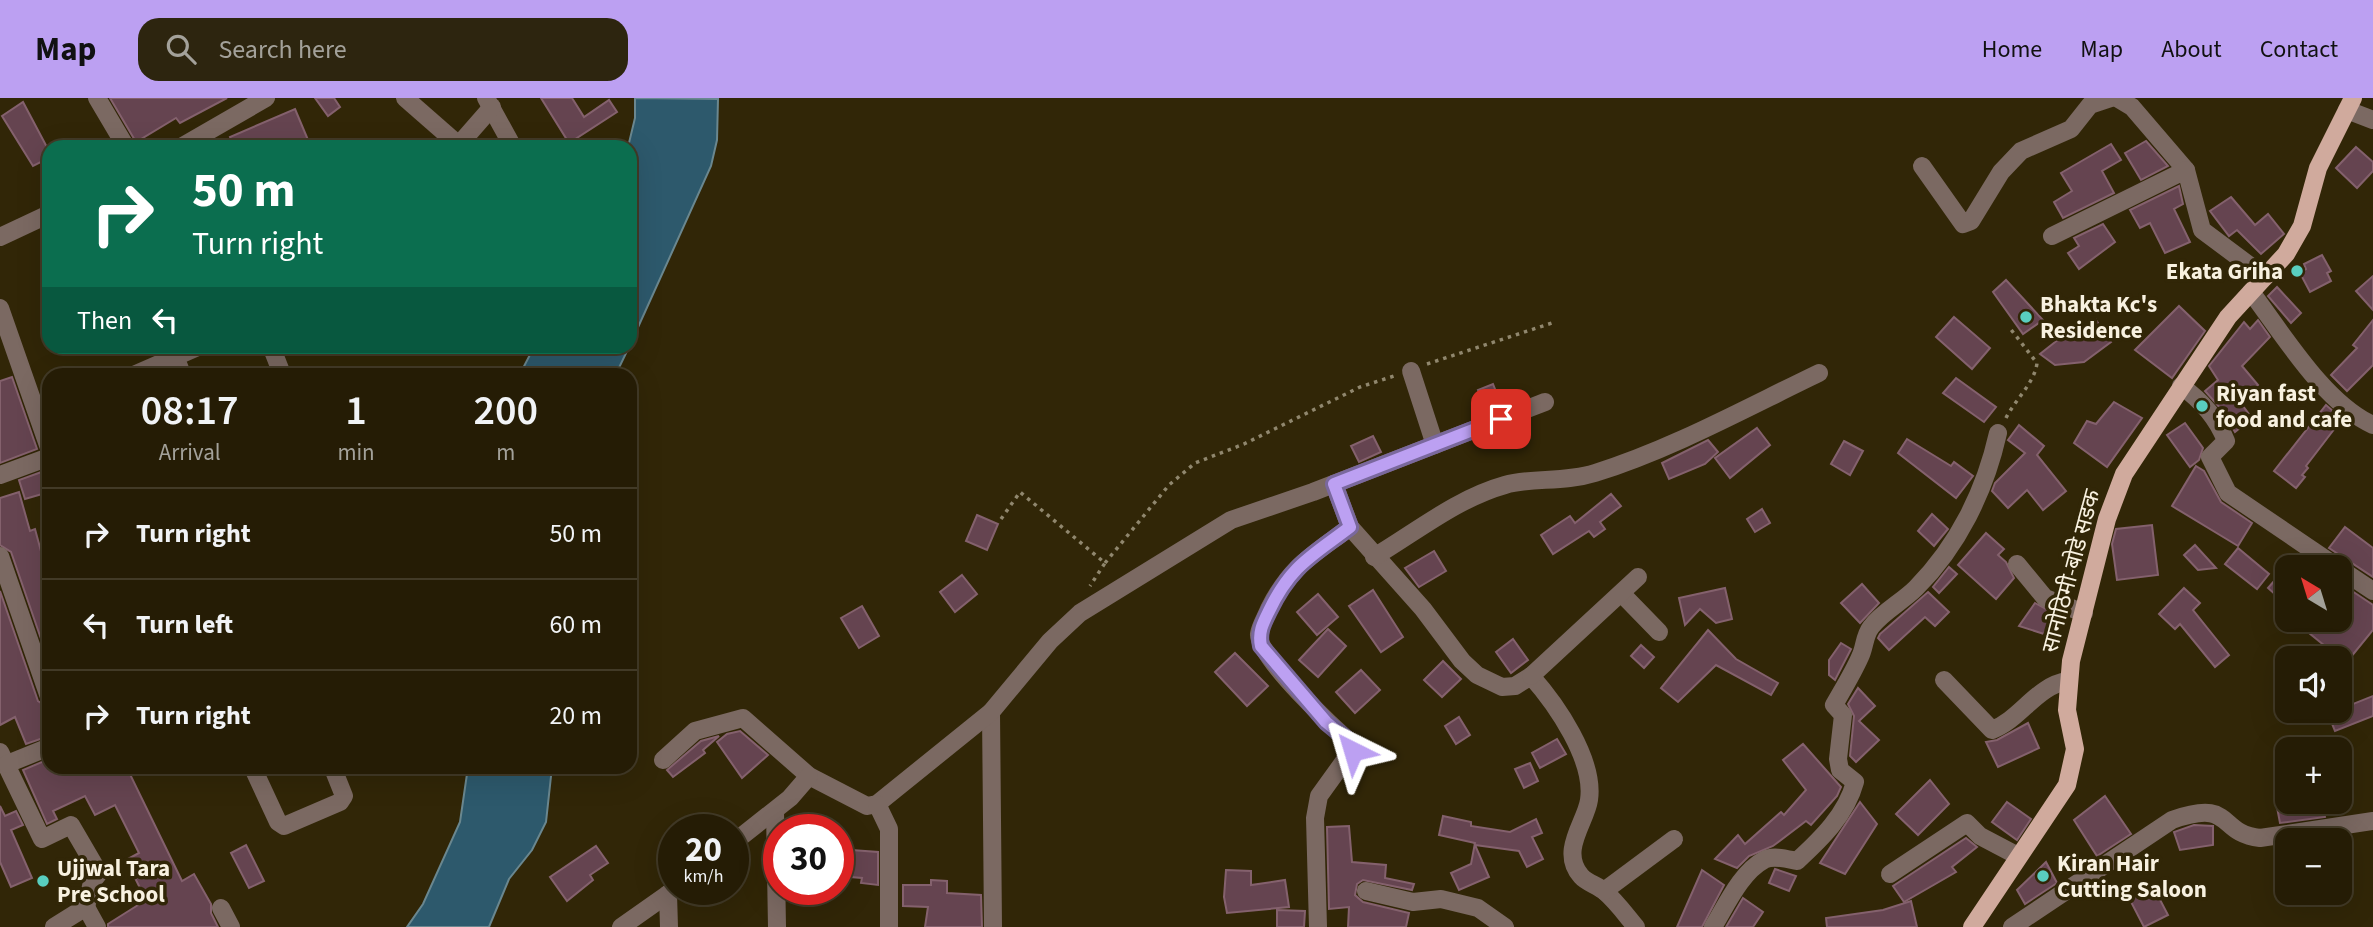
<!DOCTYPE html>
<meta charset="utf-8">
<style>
:root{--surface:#251c05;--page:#2d250f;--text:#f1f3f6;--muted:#a3a19a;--line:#423a27;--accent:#bca0f2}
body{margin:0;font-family:"Source Sans 3","Noto Sans Devanagari",sans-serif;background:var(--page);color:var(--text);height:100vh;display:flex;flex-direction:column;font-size:26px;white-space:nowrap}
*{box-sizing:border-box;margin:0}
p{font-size:23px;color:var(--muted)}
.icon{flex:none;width:38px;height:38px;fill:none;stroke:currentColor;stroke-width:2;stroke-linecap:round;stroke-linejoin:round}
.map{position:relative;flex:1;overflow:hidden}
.sheet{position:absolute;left:42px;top:270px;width:595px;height:406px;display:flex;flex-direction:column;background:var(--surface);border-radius:21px;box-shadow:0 7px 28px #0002,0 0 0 2px var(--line)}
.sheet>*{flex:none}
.hud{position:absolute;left:42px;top:42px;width:595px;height:214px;border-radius:21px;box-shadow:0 7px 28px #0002,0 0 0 2px var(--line);background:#0b6e4f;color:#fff;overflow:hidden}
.needle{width:46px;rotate:322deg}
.buttons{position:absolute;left:2275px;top:457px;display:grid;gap:14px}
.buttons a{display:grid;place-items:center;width:77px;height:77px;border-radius:14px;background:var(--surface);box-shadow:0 7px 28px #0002,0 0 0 2px var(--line);font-size:35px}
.speed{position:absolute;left:658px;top:716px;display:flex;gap:14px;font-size:35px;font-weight:700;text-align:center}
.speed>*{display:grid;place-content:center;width:91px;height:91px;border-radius:50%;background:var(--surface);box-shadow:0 7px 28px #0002,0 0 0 2px var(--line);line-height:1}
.speed small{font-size:18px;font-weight:400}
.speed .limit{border:10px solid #d22;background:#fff;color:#111}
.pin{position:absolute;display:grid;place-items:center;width:60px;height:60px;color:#fff;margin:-30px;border-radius:14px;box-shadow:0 4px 10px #0006}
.me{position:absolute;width:77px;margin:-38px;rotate:320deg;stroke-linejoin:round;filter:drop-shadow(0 0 5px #0008)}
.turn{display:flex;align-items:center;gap:24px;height:147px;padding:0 35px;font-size:32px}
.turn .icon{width:91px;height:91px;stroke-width:2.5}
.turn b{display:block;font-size:49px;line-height:60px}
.then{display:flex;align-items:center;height:66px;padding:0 35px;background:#0003;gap:14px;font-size:26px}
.eta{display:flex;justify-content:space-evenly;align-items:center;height:119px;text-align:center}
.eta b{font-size:42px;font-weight:600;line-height:49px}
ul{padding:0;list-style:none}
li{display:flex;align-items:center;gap:21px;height:91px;padding:0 35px;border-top:2px solid var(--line)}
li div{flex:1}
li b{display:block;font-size:26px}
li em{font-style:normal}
header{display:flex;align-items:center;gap:42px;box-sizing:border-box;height:98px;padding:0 35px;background:var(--accent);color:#111}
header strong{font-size:33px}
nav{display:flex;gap:38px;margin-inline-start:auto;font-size:24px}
.search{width:490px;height:63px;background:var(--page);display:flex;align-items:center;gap:18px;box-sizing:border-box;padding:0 24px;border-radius:21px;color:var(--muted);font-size:26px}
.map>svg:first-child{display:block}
</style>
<header>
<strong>Map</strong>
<div class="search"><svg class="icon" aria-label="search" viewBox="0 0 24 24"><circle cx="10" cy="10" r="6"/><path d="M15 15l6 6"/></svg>Search here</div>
<nav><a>Home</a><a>Map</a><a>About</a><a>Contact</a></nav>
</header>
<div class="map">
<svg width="2373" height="829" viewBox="0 0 2373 829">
<rect width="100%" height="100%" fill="#312607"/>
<g fill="#2d596c" stroke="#6a878f" stroke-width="2">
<path d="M 635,0 L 718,1 L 717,42 L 711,68 L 630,247 L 628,49 L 635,20 Z"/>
<path d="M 534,249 L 534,248 L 629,249 L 616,276 L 520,276 Z"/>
<path d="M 468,669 L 552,669 L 546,724 L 532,752 L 509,781 L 489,829 L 407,829 L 423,806 L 460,724 Z"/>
</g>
<g fill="#654450" stroke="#84616d" stroke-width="2">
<path d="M 110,0 L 227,0 L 180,25 L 176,20 L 136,44 Z"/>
<path d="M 315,0 L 334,0 L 340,9 L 328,18 Z"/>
<path d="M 541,0 L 572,0 L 584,19 L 609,2 L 617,14 L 569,45 Z"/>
<path d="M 23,4 L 49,53 L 49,60 L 33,68 L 2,18 Z"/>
<path d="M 295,11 L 311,49 L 234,49 L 230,39 Z"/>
<path d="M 2146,43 L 2168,68 L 2141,82 L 2125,55 Z"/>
<path d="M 2111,46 L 2121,62 L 2102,73 L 2114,95 L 2063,120 L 2054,104 L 2072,93 L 2061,75 Z"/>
<path d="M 2356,49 L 2373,64 L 2373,73 L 2357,90 L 2336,70 Z"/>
<path d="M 2179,88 L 2183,106 L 2174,111 L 2190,144 L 2165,155 L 2150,125 L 2140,130 L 2130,112 Z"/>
<path d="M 2231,99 L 2255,127 L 2268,116 L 2284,136 L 2261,156 L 2237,132 L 2229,138 L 2210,113 Z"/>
<path d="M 2103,126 L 2115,144 L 2079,171 L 2068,155 L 2079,148 L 2074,140 Z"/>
<path d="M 2322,157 L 2331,173 L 2327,175 L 2331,183 L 2310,194 L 2300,175 L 2306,171 L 2304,166 Z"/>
<path d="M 2373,178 L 2373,212 L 2356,193 Z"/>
<path d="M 2006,182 L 2043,222 L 2023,236 L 1993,194 Z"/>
<path d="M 2277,189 L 2301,215 L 2291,225 L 2268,198 Z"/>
<path d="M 2179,208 L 2205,233 L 2172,280 L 2135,252 Z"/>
<path d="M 1954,219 L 1990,250 L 1972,271 L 1936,239 Z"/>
<path d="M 2096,222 L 2111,244 L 2084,264 L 2055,267 L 2040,256 L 2064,237 L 2070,242 Z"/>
<path d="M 2258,222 L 2270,239 L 2242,268 L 2258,287 L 2240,304 L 2252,320 L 2235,334 L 2222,312 L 2205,293 L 2218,282 L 2209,268 L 2244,224 L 2250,231 Z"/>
<path d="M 2373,222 L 2373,267 L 2347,293 L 2331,277 L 2357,250 L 2353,247 Z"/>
<path d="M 12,279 L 37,351 L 0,365 L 0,283 Z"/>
<path d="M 1956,280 L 1996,309 L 1984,324 L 1943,295 Z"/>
<path d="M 1493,286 L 1501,306 L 1486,311 L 1478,292 Z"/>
<path d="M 2114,304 L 2142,320 L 2107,369 L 2074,345 L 2087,323 L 2096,326 Z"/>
<path d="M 2326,307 L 2342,321 L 2306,368 L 2308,370 L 2302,377 L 2305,379 L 2296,390 L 2274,373 Z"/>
<path d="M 2185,325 L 2203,350 L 2199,362 L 2190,369 L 2167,337 Z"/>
<path d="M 2019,327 L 2044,348 L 2037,357 L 2066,393 L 2043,412 L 2027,392 L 2008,410 L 1992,393 L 1995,385 L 2025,355 L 2008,342 Z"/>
<path d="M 1757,330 L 1770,347 L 1730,380 L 1715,360 Z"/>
<path d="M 1373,338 L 1381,354 L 1359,364 L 1351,348 Z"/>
<path d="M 1907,341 L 1951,368 L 1954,364 L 1973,378 L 1956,400 L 1898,355 Z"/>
<path d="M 1708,342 L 1718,354 L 1705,366 L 1669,381 L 1662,365 Z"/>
<path d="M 1844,343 L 1863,353 L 1850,377 L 1831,366 Z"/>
<path d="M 2196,368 L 2204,373 L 2221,404 L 2252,425 L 2238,448 L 2172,408 Z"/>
<path d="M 47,372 L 49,394 L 25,401 L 19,382 Z"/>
<path d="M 19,394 L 30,433 L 35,431 L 49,483 L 49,564 L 11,454 L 0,447 L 0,400 Z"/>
<path d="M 1611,396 L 1621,408 L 1600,424 L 1605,431 L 1594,439 L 1589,433 L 1553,456 L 1541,437 L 1570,418 L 1575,425 Z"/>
<path d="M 1762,411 L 1770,425 L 1755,434 L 1747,421 Z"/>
<path d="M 1932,416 L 1948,431 L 1934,448 L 1918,433 Z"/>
<path d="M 977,417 L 998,426 L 987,452 L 966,443 Z"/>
<path d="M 2152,427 L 2158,477 L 2117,482 L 2112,446 L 2116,431 Z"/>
<path d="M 2345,429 L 2373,450 L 2373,479 L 2329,450 Z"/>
<path d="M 1986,435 L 2004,451 L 1998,457 L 2006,464 L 2014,480 L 1996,501 L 1958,467 Z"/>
<path d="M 2195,447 L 2216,470 L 2198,472 L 2184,457 Z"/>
<path d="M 2238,450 L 2269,476 L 2257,491 L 2225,466 Z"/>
<path d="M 1434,453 L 1446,473 L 1419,489 L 1405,470 Z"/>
<path d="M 2298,456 L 2317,469 L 2287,469 L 2287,507 L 2268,490 Z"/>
<path d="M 1949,469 L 1957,476 L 1939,495 L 1933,489 Z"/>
<path d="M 962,477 L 977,496 L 955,514 L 940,494 Z"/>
<path d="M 2340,485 L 2373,507 L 2373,532 L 2346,565 L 2293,522 L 2340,522 Z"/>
<path d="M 1862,486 L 1879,505 L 1860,525 L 1841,505 Z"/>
<path d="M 1725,490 L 1732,521 L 1716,525 L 1700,511 L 1685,527 L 1679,500 Z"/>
<path d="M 2184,490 L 2200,505 L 2193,512 L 2229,557 L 2215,569 L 2180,526 L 2175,531 L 2159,516 Z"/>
<path d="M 1373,492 L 1403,539 L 1381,554 L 1349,508 Z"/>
<path d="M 0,493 L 38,603 L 49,610 L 49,638 L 26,646 L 15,619 L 0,627 Z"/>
<path d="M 1928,494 L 1949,514 L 1935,528 L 1925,519 L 1889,552 L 1878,540 L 1880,536 Z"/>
<path d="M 1318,496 L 1338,519 L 1317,537 L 1297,514 Z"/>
<path d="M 2035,505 L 2053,515 L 2044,536 L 2019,528 Z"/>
<path d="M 862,508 L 879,538 L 859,550 L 841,520 Z"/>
<path d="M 1328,531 L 1346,548 L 1318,579 L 1299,562 Z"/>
<path d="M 1708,532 L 1736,561 L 1778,585 L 1771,597 L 1716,567 L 1678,604 L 1661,590 Z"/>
<path d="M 1513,541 L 1528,562 L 1511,575 L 1496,554 Z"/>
<path d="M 1841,545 L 1851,551 L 1835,582 L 1829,577 L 1829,562 Z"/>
<path d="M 1641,547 L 1654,559 L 1644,570 L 1631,558 Z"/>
<path d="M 1235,555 L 1268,588 L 1247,608 L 1215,574 Z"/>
<path d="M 1443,563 L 1461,581 L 1442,599 L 1424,582 Z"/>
<path d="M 1361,572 L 1380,592 L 1355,615 L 1336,594 Z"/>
<path d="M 1858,590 L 1875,608 L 1859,623 L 1879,642 L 1856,664 L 1850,658 L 1854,618 L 1848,606 Z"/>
<path d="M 2373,598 L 2373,618 L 2335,633 L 2328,616 Z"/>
<path d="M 1459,619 L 1470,637 L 1456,646 L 1445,628 Z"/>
<path d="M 2028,625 L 2039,650 L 1998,669 L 1986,644 L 1997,642 Z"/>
<path d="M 740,633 L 768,657 L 742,680 L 717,644 L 727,636 Z"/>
<path d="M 719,638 L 703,652 L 705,655 L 673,679 L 667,672 L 701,643 Z"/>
<path d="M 1557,641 L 1566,656 L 1540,670 L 1532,655 Z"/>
<path d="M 1803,646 L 1841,689 L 1837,698 L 1811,727 L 1806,723 L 1773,748 L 1749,758 L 1737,770 L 1715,761 L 1738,737 L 1745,746 L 1781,714 L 1784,717 L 1806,692 L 1783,662 Z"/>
<path d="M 49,661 L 49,668 L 126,668 L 182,783 L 194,776 L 211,806 L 211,815 L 218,829 L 108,829 L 108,826 L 146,802 L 126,762 L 139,755 L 115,707 L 95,717 L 85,698 L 53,713 L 57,721 L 47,726 L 23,672 Z"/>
<path d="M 1530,665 L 1538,683 L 1524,690 L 1515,671 Z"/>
<path d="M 1930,682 L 1949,706 L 1918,737 L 1896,716 Z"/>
<path d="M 2105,698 L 2131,736 L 2097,758 L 2074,722 Z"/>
<path d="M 1860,704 L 1877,726 L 1845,776 L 1820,765 Z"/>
<path d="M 2007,704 L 2031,721 L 2017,742 L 1992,724 Z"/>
<path d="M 2276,704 L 2322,704 L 2325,719 L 2280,725 Z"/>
<path d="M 0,708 L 5,718 L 16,713 L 23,727 L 11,732 L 32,780 L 11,789 L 0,764 Z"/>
<path d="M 1443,718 L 1471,724 L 1471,728 L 1510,734 L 1536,721 L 1542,735 L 1532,739 L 1543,761 L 1527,769 L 1519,753 L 1475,747 L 1489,779 L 1459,792 L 1451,775 L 1471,766 L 1475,745 L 1439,737 Z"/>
<path d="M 2194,727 L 2213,728 L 2213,747 L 2180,752 L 2174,734 Z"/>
<path d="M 1349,728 L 1352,764 L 1386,767 L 1385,780 L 1414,786 L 1412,792 L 1363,782 L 1357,786 L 1355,797 L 1363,804 L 1409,815 L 1406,829 L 1348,829 L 1349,809 L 1329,811 L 1327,729 Z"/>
<path d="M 1966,740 L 1977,749 L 1952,769 L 1956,774 L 1904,804 L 1893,788 Z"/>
<path d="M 246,747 L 264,783 L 249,790 L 231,755 Z"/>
<path d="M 596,748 L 608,765 L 590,777 L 593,782 L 567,803 L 550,779 Z"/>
<path d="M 838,751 L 878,754 L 878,787 L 861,785 L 862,780 L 838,778 Z"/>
<path d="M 2046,764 L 2057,785 L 2025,806 L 2017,792 Z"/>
<path d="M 1775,771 L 1796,778 L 1789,793 L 1769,785 Z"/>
<path d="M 1226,772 L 1251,773 L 1251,787 L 1285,782 L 1289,809 L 1227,815 L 1224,799 Z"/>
<path d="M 1702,772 L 1724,787 L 1702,829 L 1677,829 Z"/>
<path d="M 931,782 L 947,783 L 947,795 L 981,797 L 982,829 L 925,829 L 928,809 L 903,808 L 903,787 L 931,787 Z"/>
<path d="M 2144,794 L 2146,798 L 2156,794 L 2168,817 L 2144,829 L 2130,802 Z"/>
<path d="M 1743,800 L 1763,814 L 1753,829 L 1726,829 Z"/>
<path d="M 1911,803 L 1917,829 L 1827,829 L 1826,820 L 1883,812 Z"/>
<path d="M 1277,812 L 1305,813 L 1304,829 L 1277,829 Z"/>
</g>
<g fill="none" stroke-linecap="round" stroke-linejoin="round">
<g stroke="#90876e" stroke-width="3.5" stroke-dasharray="3.5 5" stroke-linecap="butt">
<path d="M 1427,266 L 1555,224"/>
<path d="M 2006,320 C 2015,302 2035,284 2037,265 L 2009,229"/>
<path d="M 1001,421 L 1020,394 L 1105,465 L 1090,488"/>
<path d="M 1105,465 L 1169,387 L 1195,365 L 1244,346 L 1360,289 L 1394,278"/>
</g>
<g stroke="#7b6962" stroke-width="18">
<path d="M 97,0 L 126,49"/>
<path d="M 405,0 L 461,49"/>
<path d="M 486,0 L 513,49"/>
<path d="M 2117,0 L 2132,9 L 2186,72"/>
<path d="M 2347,12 L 2373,22"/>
<path d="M 181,49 L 266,0"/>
<path d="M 457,49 L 492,9"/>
<path d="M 1922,68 L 1963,126 L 1971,123 L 2001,74 L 2021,53 L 2071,31 L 2090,7 L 2111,0"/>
<path d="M 2052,138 L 2186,72 L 2202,132 L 2265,179"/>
<path d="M 0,139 L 49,116"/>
<path d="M 2251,194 C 2283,236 2324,305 2373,327"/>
<path d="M 0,210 L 49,350"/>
<path d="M 171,248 L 182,276"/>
<path d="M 271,248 L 282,276"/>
<path d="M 1411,273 L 1435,347"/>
<path d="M 136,276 L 200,248"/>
<path d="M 2181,288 C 2201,302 2217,320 2226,343 L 2210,359 L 2228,395 L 2337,469"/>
<path d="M 0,377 L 49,359"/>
<path d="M 1334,386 L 1350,429 L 1423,511 L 1462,563 L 1477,577 L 1502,589 L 1515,588 L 1531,578 C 1556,606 1595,662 1589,702 C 1586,724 1559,753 1581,778 C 1587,785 1597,787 1604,793 C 1616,803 1626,817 1636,829"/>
<path d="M 0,458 L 49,599"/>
<path d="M 1374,459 C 1416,434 1458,400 1505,387 C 1532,379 1563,385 1595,375 C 1672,351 1746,310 1819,275"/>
<path d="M 2017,466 L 2045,500 L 2084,515"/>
<path d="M 2340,471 L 2373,493"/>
<path d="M 1622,496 L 1659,534"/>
<path d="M 1531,578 L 1638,479"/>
<path d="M 1944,582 L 1992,632 C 2021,621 2037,587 2068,583"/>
<path d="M 991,614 L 993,829"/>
<path d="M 0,654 L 42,741 L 71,727 L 99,775 L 92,784 L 86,809"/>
<path d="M 663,662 L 695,633 L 743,620 L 809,678 L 867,708 L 877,706 L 991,614 L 1050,543 L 1080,515 L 1231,422 L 1313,394 L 1545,304"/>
<path d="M 7,666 L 49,649"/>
<path d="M 252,668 L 278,724 L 284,728 L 340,704 L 344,698 L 332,668"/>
<path d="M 877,706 L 889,731 L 889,829"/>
<path d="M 775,713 L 777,829"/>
<path d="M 733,745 L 790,700 L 809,678"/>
<path d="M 1890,776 L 1967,725 L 1980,738 L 2018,758"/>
<path d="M 1366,793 L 1413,804 L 1441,801 L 1478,810 L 1505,829"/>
<path d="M 1604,793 L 1674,741"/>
<path d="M 668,796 L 669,829"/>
<path d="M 221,810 L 231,829"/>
<path d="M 54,829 L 86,809 L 97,829"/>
<path d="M 621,829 L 675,791"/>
<path d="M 1318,829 L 1315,720 L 1319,698 L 1355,648 C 1337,633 1256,558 1259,536 C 1260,528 1266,519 1269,511 C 1291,467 1313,457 1350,429"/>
<path d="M 1713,829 C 1726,808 1741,774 1764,762 C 1773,757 1787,761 1797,763 C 1821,741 1846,717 1855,684 L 1840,672 L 1838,661 L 1843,617 L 1834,607 C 1843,591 1853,575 1860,559 C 1865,549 1864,538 1871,529 C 1882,514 1902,504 1916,490 C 1958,448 1985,393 1998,335"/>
<path d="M 2012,829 L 2172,722 C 2235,700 2216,735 2260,740 L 2373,723"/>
</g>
<path stroke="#d0aa9d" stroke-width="18" d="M 1972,829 L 2067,687 L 2075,651 L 2067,612 L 2071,563 L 2107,421 L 2124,376 L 2228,219 L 2286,156 L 2302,128 L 2318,70 L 2353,0"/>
</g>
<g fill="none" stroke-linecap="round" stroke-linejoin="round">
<g stroke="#7a689d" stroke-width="18">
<path id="route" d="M 1353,653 L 1355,648 L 1326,624 L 1261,548 C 1258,534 1263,525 1269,513 C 1291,467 1312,458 1350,429 L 1334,386 L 1501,321"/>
</g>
<use href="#route" stroke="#bca0f2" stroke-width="12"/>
</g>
<g fill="#59cebf" stroke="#312607" stroke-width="2.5">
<circle cx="2297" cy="173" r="7"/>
<circle cx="2026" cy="219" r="7"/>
<circle cx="2202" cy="308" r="7"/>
<circle cx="2043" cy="778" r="7"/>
<circle cx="43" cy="783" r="7"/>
</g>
<g text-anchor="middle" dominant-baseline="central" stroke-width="7" stroke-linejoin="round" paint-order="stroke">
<g font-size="23" font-weight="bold" fill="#f8f1e0" stroke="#312607" text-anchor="start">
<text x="2283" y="173" text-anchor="end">Ekata Griha</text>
<text x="2040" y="206">Bhakta Kc's<tspan x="2040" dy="26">Residence</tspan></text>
<text x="2216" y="295">Riyan fast<tspan x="2216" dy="26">food and cafe</tspan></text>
<text x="2057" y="765">Kiran Hair<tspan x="2057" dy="26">Cutting Saloon</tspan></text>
<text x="57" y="770">Ujjwal Tara<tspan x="57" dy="26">Pre School</tspan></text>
</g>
<g font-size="23" fill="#f8f1e0" stroke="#312607">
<text transform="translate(2071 473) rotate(-75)">सानोठिमी-बोडे सडक</text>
</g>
</g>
</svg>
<div class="buttons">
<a><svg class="needle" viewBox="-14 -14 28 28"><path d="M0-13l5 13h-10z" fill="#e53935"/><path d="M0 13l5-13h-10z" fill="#a3a19a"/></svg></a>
<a><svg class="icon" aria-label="sound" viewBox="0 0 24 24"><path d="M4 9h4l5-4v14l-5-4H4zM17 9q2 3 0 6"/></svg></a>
<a>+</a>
<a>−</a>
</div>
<div class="speed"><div>20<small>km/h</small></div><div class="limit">30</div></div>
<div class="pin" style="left:1501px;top:321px;background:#d93025"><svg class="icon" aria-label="arrive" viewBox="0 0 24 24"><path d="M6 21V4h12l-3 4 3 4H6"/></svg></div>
<svg class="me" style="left:1353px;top:653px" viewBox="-20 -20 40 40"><path d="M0-17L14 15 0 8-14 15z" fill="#bca0f2" stroke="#fff" stroke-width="4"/></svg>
<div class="hud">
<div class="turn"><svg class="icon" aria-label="right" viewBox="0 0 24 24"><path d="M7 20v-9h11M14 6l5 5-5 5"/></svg><div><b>50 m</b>Turn right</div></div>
<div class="then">Then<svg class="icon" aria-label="left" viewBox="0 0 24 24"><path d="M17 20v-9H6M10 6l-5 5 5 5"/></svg></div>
</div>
<section class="sheet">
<div class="eta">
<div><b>08:17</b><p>Arrival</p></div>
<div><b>1</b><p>min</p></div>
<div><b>200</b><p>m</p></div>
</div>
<ul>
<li><svg class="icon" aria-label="right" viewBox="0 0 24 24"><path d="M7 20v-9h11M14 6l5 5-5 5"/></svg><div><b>Turn right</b></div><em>50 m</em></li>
<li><svg class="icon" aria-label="left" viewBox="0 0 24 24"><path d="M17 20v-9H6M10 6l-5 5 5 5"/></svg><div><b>Turn left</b></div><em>60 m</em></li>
<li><svg class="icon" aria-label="right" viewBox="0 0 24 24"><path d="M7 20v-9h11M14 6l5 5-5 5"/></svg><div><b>Turn right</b></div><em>20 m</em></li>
</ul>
</section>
</div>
